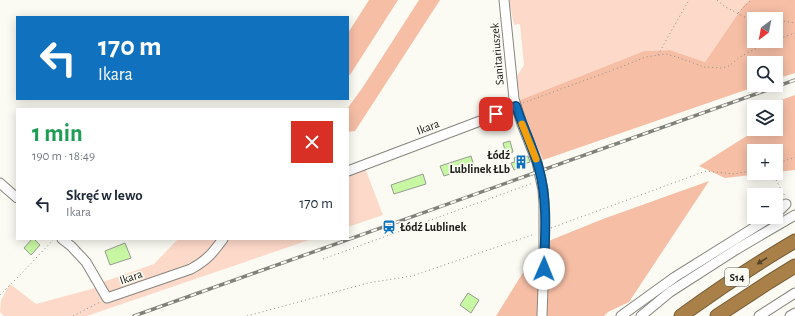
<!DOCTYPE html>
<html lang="pl">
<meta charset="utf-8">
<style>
:root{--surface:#fff;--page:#f6f6f7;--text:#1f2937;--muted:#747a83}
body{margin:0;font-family:"Alegreya Sans",sans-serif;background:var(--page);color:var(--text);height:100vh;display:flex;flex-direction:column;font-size:15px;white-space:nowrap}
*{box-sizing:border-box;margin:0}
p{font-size:13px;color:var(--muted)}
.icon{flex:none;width:22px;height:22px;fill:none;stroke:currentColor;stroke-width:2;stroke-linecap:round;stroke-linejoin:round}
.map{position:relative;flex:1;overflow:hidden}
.drawer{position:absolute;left:16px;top:108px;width:333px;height:132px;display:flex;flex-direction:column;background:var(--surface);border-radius:0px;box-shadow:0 2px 10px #0003}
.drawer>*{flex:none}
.banner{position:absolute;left:16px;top:16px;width:333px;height:84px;border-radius:0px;box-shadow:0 2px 10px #0003;background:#1072be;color:#fff;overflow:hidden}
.needle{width:26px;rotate:212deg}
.tools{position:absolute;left:747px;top:12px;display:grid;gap:8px}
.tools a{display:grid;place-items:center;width:36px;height:36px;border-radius:0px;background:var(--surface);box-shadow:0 2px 10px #0003;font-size:20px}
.pin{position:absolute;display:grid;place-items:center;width:34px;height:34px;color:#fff;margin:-17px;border-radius:8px;box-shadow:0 2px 6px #0006}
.me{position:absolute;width:44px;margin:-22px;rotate:1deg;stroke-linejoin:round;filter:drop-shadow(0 0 3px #0008)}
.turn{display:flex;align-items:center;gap:14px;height:84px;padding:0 16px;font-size:18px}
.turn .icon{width:52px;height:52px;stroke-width:2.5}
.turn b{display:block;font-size:28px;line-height:34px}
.round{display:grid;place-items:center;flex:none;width:42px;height:42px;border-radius:0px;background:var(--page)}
.headline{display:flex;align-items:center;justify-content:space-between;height:68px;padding:0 16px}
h1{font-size:24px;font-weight:700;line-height:30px;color:#1e9e55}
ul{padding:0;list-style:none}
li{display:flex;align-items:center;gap:12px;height:56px;padding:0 16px}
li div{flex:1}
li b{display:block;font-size:15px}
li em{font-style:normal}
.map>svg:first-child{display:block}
</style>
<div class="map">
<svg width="795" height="316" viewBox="0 0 795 316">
<rect width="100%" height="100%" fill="#fbfbf3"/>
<g fill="#fdd9c9">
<path d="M 509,0 L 750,0 L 744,5 L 705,62 L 670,50 L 644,51 L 520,100 L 517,76 L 524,65 L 520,24 L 514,25 Z"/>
<path d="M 365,168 L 383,215 L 348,227 L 348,175 Z"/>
<path d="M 178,239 L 312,239 L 87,316 L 4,316 L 0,312 L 1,300 L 10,284 L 36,304 L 95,288 L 103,282 L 154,264 Z"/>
</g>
<g fill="#f6bea5" fill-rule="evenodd">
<path d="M 369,0 L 398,0 L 350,75 L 348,74 L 348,33 Z"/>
<path d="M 419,0 L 440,0 L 355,131 L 348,132 L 348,109 L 347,109 L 363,87 Z"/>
<path d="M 750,0 L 795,0 L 795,73 L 776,79 L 776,63 L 754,63 L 754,85 L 760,85 L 543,160 L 519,105 L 520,100 L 644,51 L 670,50 L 705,62 L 744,5 ZM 754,19 L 776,19 L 776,41 L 754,41 Z"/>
<path d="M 795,95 L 795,170 L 776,172 L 776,151 L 754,151 L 754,173 L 769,173 L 725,178 L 699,166 L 753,132 L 756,129 L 776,129 L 776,107 L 775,107 L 781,100 Z"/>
<path d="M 709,181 L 629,302 L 608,312 L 604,316 L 496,316 L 532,258 L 551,240 L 603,219 Z"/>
</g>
<g fill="#c7f7a2" stroke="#989c95">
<path d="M 510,141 L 513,152 L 506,154 L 503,143 Z"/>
<path d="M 471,156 L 474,166 L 444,176 L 440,166 Z"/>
<path d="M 520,156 L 521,158 L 528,156 L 530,162 L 524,164 L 525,166 L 514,170 L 511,163 L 515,162 L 514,158 Z"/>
<path d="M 423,174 L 426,184 L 394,194 L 391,185 Z"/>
<path d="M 32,239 L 34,239 L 40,245 L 31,255 L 24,248 Z"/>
<path d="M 125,243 L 131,258 L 110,265 L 105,251 Z"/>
<path d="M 468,293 L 479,300 L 471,313 L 460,305 Z"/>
</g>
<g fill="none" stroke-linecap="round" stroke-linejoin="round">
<g stroke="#86857e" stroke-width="11">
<g id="minor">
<path d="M 504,0 L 514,99 L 522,124 L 537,162 L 543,190 L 544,204 L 544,257 L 542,316"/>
<path d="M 348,171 L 488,118 L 516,106"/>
<path d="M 0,183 L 17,198"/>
<path d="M 776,214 L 786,204"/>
<path d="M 62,239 L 71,246 L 86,262 L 107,298 L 191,269 C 207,260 212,254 223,239"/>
<path d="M 621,316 L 675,277 L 771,217"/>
<path d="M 641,316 L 670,292 L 737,249 L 795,215"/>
<path d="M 759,316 L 795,293"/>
<path d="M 790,316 L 795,313"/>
</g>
</g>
<g stroke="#775d37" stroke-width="15">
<g id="highway">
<path d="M 681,316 C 718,289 756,264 795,241"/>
<path d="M 717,316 L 769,282 L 795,266"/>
</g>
</g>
<g stroke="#8e8e88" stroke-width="1" stroke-dasharray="1 3" stroke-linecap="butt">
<path d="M 717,0 L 724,6 L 744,17 L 764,19"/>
<path d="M 738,13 L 751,0"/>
<path d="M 776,20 L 795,23"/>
<path d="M 776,40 L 795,33"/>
<path d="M 658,55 L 673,28 L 689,0"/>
<path d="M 523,103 L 613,70 L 646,57 L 666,54 L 677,57 L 704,67 L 722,68 L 729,66 L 740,57 L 757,48 L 774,41"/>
<path d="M 776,164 L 795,157"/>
<path d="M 772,173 L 785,196"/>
<path d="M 551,228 L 706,171 L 734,174 L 754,170"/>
<path d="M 323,259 L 533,183"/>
<path d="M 0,295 L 20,275 L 54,239"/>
<path d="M 73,316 L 100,302"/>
<path d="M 247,316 L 368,283 L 412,276 L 535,234"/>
</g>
<use href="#minor" stroke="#fff" stroke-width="9"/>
<use href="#highway" stroke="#a98047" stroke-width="13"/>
<g stroke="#81817b" stroke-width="3.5">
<path id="rail" d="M 134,316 L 795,80"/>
</g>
<use href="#rail" stroke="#fbfbf3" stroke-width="2" stroke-dasharray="6" stroke-linecap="butt"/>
</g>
<defs><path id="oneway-solid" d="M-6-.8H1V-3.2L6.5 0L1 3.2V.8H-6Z"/></defs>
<use fill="#54432b" href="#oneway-solid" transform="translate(762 261) rotate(147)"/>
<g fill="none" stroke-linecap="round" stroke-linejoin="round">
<g stroke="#0a4a7c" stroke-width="10">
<path id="route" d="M 496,114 L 516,106 C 523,127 533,147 539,169 C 548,200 545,237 544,269"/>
</g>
<use href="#route" stroke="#1072be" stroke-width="7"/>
<path stroke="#f59e0b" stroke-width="7" d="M 522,124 L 536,159"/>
</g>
<defs>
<g id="building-bare" transform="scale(1.08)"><path d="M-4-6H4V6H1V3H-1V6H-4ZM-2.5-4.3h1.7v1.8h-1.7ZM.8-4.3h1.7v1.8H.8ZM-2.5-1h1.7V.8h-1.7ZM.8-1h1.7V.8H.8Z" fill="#1072be" stroke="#fbfbf3" stroke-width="2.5" paint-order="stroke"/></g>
<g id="station-bare" transform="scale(1.08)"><path d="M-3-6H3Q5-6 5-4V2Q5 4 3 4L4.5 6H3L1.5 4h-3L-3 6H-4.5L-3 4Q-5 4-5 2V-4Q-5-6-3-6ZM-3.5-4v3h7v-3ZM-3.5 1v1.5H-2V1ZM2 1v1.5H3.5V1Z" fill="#1072be" stroke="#fbfbf3" stroke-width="2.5" paint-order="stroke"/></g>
</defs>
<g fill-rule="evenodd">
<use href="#building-bare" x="521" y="162"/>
<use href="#station-bare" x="389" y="227"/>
</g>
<g text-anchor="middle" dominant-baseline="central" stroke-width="3.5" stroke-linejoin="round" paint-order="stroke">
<rect fill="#fbfbf3" stroke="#5e5e5a" stroke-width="1" x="725" y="268" width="24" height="18" rx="3"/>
<g font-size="11" font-weight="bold" fill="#1b1b18">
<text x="737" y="277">S14</text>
</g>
<g font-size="12" fill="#1b1b18" stroke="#fbfbf3">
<text transform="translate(497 54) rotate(-95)">Sanitariuszek</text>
<text transform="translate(428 127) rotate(-21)">Ikara</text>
<text transform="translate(131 277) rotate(-19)">Ikara</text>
</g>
<g font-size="12" font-weight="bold" fill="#1b1b18" stroke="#fbfbf3" text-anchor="end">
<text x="510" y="155">Łódź<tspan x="510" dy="14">Lublinek ŁLb</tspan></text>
<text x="400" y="227" text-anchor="start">Łódź Lublinek</text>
</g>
</g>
</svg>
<div class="tools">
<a><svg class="needle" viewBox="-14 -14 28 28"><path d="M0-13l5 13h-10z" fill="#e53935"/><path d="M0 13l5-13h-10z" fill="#747a83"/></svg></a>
<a><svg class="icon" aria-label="search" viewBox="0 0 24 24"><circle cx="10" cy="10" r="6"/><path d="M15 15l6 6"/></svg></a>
<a><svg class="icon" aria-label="layers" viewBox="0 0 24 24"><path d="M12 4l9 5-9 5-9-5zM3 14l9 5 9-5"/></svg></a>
<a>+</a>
<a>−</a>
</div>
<div class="pin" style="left:496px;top:114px;background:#d93025"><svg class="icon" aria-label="arrive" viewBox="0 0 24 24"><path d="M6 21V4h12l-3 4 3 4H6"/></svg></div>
<svg class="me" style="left:544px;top:269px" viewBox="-20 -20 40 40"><circle r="19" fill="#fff"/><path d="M0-13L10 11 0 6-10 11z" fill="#1072be"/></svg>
<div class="banner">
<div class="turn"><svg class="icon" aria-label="left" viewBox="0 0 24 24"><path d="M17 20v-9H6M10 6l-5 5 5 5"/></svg><div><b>170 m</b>Ikara</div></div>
</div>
<section class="drawer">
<div class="headline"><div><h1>1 min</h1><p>190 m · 18:49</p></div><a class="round" style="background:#d93025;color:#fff"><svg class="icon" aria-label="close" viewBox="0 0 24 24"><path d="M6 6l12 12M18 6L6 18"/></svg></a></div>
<ul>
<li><svg class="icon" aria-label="left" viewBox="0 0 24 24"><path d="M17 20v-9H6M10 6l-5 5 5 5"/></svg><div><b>Skręć w lewo</b><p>Ikara</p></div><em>170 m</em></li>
</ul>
</section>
</div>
